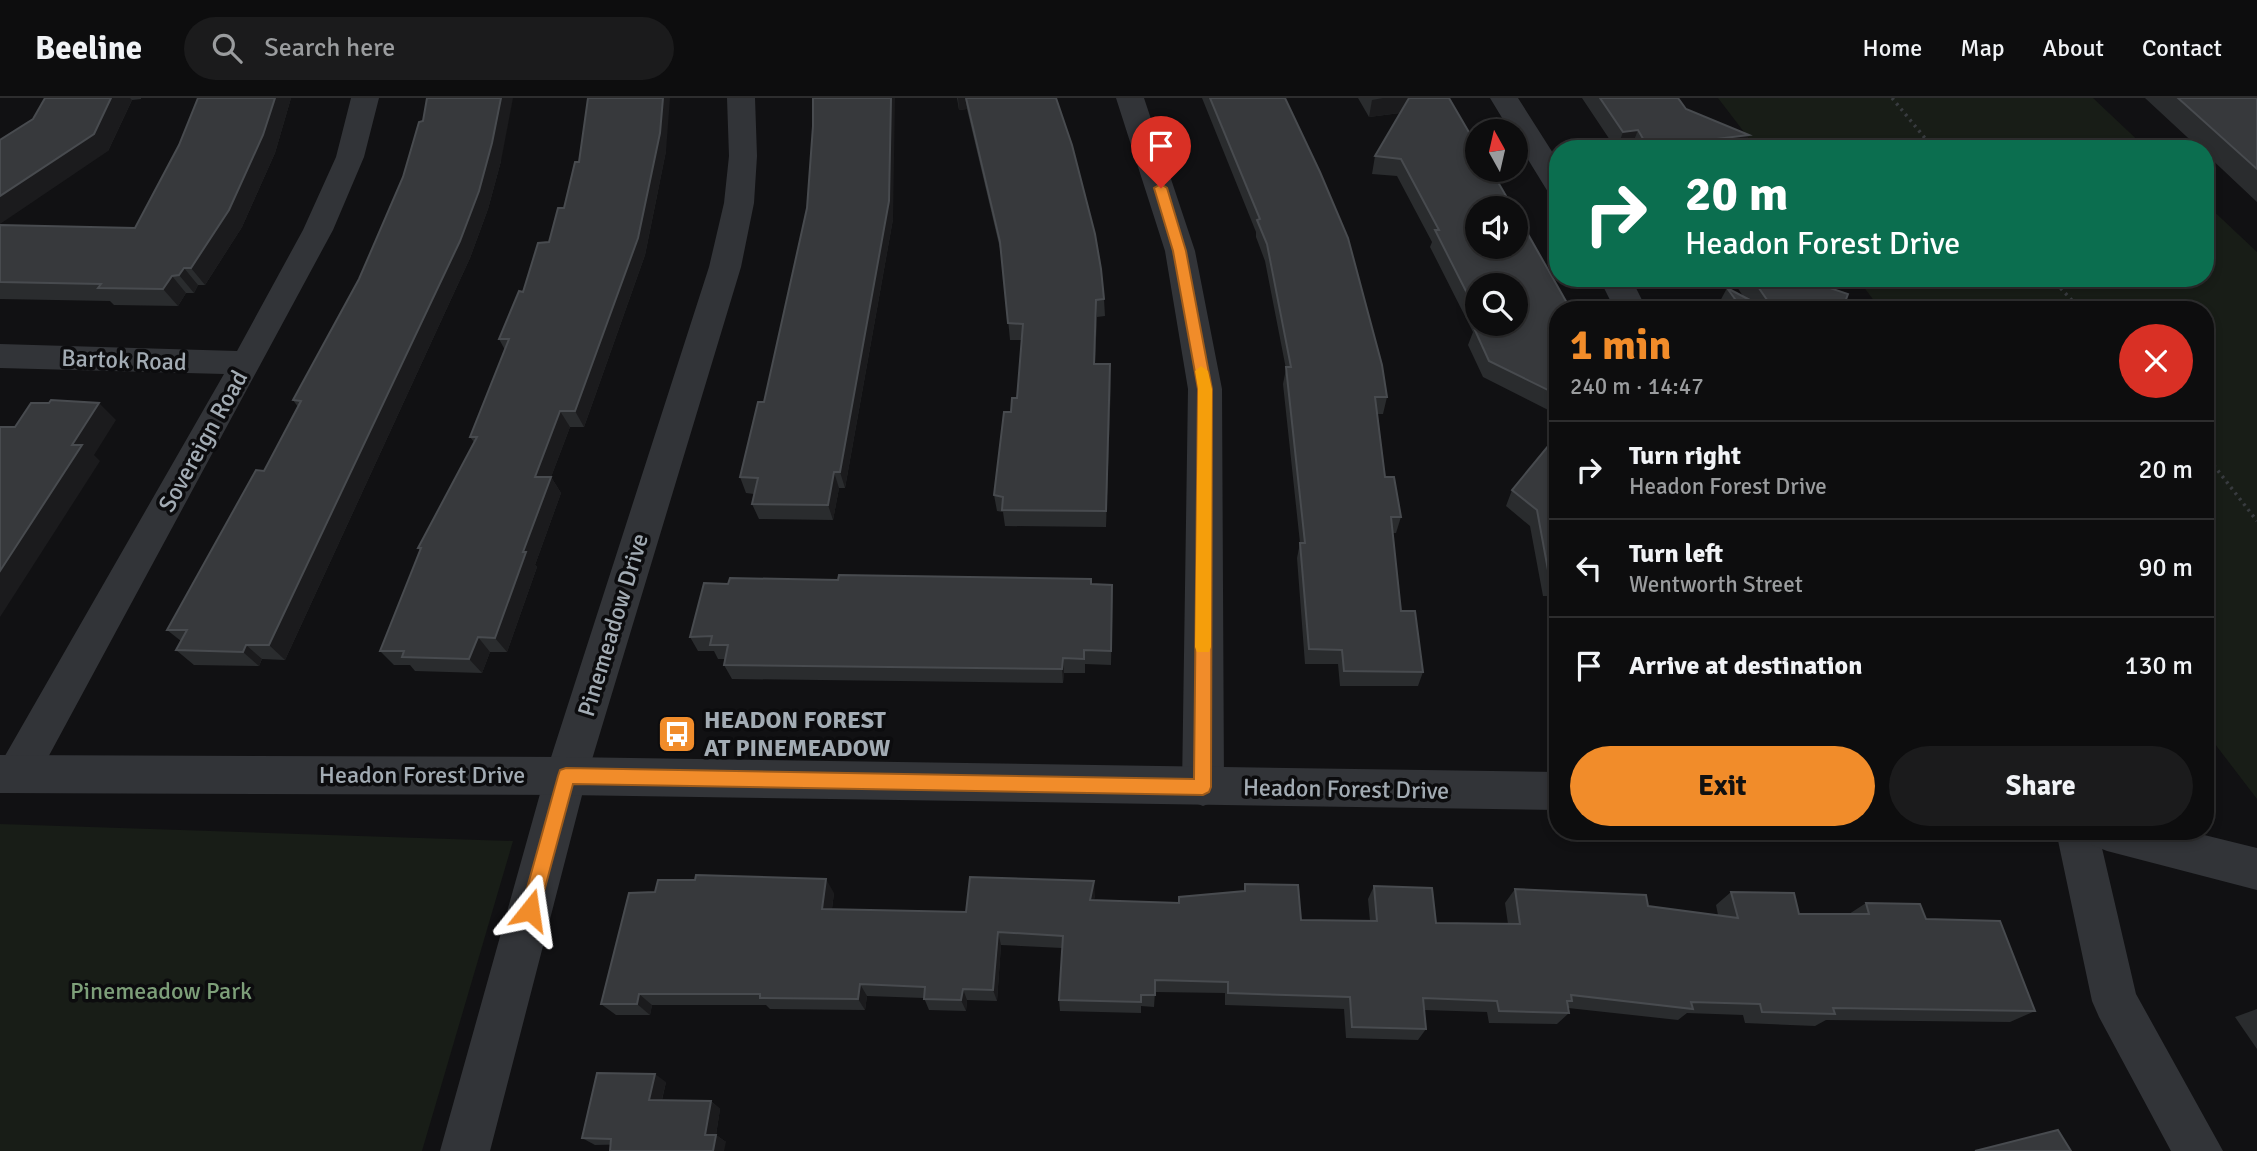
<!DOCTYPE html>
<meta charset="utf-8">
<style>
:root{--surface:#0d0d0e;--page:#1b1b1c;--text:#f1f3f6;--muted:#9a9c9e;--line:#2d2d2e;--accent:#f18c2a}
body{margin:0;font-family:Signika,sans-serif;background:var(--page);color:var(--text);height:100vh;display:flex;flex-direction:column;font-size:26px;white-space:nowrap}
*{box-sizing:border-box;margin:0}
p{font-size:23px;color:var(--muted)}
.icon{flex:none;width:38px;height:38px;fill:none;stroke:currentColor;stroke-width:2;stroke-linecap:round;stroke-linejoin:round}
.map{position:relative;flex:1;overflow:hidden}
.side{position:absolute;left:1549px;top:203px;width:665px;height:539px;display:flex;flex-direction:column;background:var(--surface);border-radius:28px;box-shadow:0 4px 10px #0003,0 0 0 2px var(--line)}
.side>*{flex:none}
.guide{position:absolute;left:1549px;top:42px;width:665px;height:147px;border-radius:28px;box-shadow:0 4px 10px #0003,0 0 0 2px var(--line);background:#0b6e4f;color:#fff;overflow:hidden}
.needle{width:46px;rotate:352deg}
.tools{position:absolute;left:1465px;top:21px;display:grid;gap:14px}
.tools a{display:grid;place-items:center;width:63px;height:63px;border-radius:50%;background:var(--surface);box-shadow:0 4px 10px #0003,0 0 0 2px var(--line);font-size:35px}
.pin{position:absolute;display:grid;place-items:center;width:60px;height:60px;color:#fff;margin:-72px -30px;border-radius:50% 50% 50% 0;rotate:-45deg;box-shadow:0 0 7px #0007}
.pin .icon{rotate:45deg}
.me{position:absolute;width:77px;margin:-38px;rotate:15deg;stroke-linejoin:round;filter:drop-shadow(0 0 5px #0008)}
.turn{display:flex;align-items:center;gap:24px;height:147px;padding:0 21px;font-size:32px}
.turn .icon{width:91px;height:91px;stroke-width:2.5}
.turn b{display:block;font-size:49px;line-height:60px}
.round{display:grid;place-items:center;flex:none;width:74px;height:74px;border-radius:37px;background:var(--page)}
.summary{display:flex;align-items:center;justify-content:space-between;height:119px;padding:0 21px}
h1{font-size:42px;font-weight:700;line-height:52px;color:var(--accent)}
.cta{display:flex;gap:14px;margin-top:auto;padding:14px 21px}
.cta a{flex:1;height:80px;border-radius:42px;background:var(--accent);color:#111;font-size:28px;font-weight:700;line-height:80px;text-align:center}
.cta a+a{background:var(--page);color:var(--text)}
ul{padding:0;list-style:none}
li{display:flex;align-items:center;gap:21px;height:98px;padding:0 21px;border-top:2px solid var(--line)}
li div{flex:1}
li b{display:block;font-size:26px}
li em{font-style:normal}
header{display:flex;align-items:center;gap:42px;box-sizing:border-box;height:98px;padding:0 35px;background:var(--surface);border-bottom:2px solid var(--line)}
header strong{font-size:33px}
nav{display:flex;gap:38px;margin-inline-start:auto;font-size:24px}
.search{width:490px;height:63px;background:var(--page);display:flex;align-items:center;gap:18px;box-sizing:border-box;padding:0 24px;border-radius:38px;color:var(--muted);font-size:26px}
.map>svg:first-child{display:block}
</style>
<header>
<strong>Beeline</strong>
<div class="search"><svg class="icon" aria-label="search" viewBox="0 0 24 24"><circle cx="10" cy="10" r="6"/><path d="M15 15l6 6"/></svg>Search here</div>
<nav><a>Home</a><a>Map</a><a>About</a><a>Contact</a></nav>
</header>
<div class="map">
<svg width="2257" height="1053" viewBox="0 0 2257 1053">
<rect width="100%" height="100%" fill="#111113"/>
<g fill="#181d17">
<path d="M 1718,0 L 2093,0 L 2147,51 L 1757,51 Z"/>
<path d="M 2205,105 L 2257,154 L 2257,701 L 2205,633 L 2205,212 L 1881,212 L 1857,180 L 2205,180 Z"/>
<path d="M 0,726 L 513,743 L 422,1053 L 0,1053 Z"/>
</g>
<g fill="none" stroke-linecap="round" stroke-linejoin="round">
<g stroke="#383b3f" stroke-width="3.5" stroke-dasharray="2.5 4.5" stroke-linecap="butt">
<path d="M 1892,0 L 1934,51"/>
<path d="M 2051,180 L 2081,212"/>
<path d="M 2205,356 L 2257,423"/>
</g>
<g fill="#323438" fill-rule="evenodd">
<path d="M 351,0 L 379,0 L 364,59 L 333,132 L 32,689 L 17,695 L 2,689 L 0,668 L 2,663 L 224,276 L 0,270 L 0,246 L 237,253 L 303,132 L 336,59 Z"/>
<path d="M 727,0 L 755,0 L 757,58 L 754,105 L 741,169 L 587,678 L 490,1053 L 440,1053 L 545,678 L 709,169 L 724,105 L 729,58 Z"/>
<path d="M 1116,0 L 1144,0 L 1195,153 L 1222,291 L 1224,689 L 1218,702 L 1203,708 L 1188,702 L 1182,689 L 1188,291 L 1165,153 Z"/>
<path d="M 1490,0 L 1518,0 L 1558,63 L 1558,96 L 1548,94 L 1516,42 L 1516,33 L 1510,33 Z"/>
<path d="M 1599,180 L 1631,180 L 1647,212 L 1615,212 Z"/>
<path d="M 2056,733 L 2098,733 L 2136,896 L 2223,1053 L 2171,1053 L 2099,919 L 2092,903 Z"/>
</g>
<g fill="#323438" fill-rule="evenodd">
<path d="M 0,657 L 566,659 L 1558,674 L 1558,712 L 566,697 L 0,695 Z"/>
<path d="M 2086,733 L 2188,733 L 2257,750 L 2257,792 L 2107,753 L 2092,747 Z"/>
</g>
</g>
<g fill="#2a2c2e" fill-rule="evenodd">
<path d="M 45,0 L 141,0 L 141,1 L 132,2 L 108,53 L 33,21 Z"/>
<path d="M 198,0 L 291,0 L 275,55 L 242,129 L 205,187 L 198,187 L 194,195 L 186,195 L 178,208 L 114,207 L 110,203 L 0,201 L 0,127 L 135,130 L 179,47 Z"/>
<path d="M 957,0 L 1056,0 L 1104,201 L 1105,218 L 1097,219 L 1095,266 L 1111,283 L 1106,429 L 1005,428 L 1003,414 L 997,413 L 994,397 L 1011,314 L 1017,300 L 1022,242 L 1010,242 L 1002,159 L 967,11 L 959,12 Z"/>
<path d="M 1202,0 L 1285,0 L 1387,299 L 1383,316 L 1377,316 L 1385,379 L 1401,419 L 1396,435 L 1392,435 L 1401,513 L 1423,574 L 1418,588 L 1340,588 L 1338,566 L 1305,566 L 1297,460 L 1300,445 L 1283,286 L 1286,271 L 1265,163 L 1256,139 L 1256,134 Z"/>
<path d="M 1358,0 L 1449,0 L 1558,212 L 1558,317 L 1483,279 L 1468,247 L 1473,234 L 1430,149 L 1432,144 L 1397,78 L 1372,76 L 1375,58 L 1400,15 L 1369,19 ZM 1477,187 L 1516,226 L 1477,226 Z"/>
<path d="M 1582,0 L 1678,0 L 1686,11 L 1749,37 L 1742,51 L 1631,51 L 1631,50 L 1616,51 Z"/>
<path d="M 2145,0 L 2257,0 L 2257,104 L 2205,55 L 2205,51 L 2200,51 Z"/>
<path d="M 423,23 L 501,63 L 488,111 L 470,160 L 285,562 L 262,561 L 259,568 L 194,567 L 176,552 L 181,543 L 167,532 L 264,373 L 298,309 L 293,302 L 359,181 L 403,79 Z"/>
<path d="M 666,53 L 645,157 L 584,329 L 570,329 L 551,379 L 561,395 L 535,467 L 537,469 L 507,554 L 490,554 L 482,575 L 415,573 L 410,567 L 394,567 L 380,553 L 420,453 L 418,450 L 474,344 L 470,339 L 505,252 L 499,241 L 549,144 L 564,110 Z"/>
<path d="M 893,121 L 845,390 L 839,390 L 833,422 L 759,421 L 752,406 L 754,396 L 746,395 L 740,379 L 764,304 Z"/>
<path d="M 1731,180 L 1812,180 L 1842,212 L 1721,212 L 1718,207 L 1727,190 L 1743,198 Z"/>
<path d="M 1558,336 L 1558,538 L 1549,498 L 1543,498 L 1530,428 L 1506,408 L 1512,392 Z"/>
<path d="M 728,486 L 1112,487 L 1111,567 L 1085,566 L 1085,575 L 1064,575 L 1063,585 L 732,581 L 724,567 L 725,561 L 718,561 L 714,553 L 698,553 L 690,539 Z"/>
<path d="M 1245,786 L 1301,822 L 1370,823 L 1368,801 L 1374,788 L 1436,825 L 1508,826 L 1505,805 L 1515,791 L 1718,817 L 1716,807 L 1731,794 L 1799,816 L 1849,816 L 1866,805 L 1926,821 L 2035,913 L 2010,924 L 1826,922 L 1815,928 L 1745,925 L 1743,917 L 1687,915 L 1678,922 L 1568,910 L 1569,915 L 1557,926 L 1489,925 L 1487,914 L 1424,912 L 1426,931 L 1418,942 L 1346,940 L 1344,911 L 1225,907 L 1225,895 L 1155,894 L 1154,909 L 1141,908 L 1141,915 L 1060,913 L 1059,902 L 1062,850 L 1001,847 L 997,903 L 967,902 L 966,913 L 929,912 L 924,900 L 867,898 L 865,912 L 770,911 L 766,907 L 652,907 L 650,917 L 616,917 L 601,906 L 834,795 L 832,811 L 966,814 L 1095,797 L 1094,802 L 1178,805 L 1244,794 Z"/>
<path d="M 2257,911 L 2257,951 L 2235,919 Z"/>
<path d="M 666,984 L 662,1002 L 711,1003 L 720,1011 L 716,1037 L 726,1044 L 595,1047 L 582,1040 Z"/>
</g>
<g fill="#1b1b1d">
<path d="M 111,0 L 130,0 L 132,2 L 108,53 L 0,126 L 0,98 Z"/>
<path d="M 275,0 L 291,0 L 275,55 L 242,129 L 205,187 L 191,170 Z"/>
<path d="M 501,0 L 513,0 L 501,63 L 488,111 L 470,160 L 285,562 L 269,547 Z"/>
<path d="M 663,0 L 670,0 L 666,53 L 645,157 L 584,329 L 575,313 Z"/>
<path d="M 891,0 L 895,0 L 893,121 L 845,390 L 840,374 Z"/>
<path d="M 958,0 L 965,0 L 967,11 L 959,12 Z"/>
<path d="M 1383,0 L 1410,0 L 1407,14 L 1369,19 L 1372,2 Z"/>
<path d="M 1638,32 L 1631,50 L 1617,51 L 1623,34 Z"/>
<path d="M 1749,37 L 1742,51 L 1705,51 L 1708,42 Z"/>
<path d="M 184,170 L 198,187 L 194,195 L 179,177 Z"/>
<path d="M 172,178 L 186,195 L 178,208 L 163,191 Z"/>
<path d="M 1096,202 L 1097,219 L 1094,282 L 1094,266 Z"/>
<path d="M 1110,266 L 1111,283 L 1106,429 L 1106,413 Z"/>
<path d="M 99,305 L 116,322 L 94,357 L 100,363 L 0,519 L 0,473 L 72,347 Z"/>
<path d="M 560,313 L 570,329 L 545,395 L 535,379 Z"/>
<path d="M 834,374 L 839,390 L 833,422 L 828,407 Z"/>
<path d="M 551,379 L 561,395 L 535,467 L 537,469 L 507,554 L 495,540 L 523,454 Z"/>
<path d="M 1112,487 L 1113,502 L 1111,567 L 1111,553 Z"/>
<path d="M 478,539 L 490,554 L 482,575 L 469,561 Z"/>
<path d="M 246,547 L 262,561 L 259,568 L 243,554 Z"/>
<path d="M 1063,560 L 1064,575 L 1063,585 L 1062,571 Z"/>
<path d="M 826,781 L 834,795 L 830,824 L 822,811 Z"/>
<path d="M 1094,783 L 1095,797 L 1091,815 L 1090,802 Z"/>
<path d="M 998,834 L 1001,847 L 997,903 L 993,892 Z"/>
<path d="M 860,886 L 867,898 L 865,912 L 858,901 Z"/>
<path d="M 963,891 L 967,902 L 966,913 L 961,902 Z"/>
<path d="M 639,896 L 652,907 L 650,917 L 637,906 Z"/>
<path d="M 655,976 L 666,984 L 660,1009 L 649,1002 Z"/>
<path d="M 711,1003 L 720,1011 L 715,1043 L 705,1037 Z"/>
<path d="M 716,1037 L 726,1044 L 724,1053 L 713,1053 Z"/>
</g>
<g fill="#37393c" stroke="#484b4f" stroke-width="2">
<path d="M 45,0 L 111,0 L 94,36 L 0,98 L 0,42 L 33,21 Z"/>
<path d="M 198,0 L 275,0 L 263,37 L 229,112 L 191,170 L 184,170 L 179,177 L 172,178 L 163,191 L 98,190 L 101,186 L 0,184 L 0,127 L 135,130 L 179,47 Z"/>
<path d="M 427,0 L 501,0 L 492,45 L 479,93 L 460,143 L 269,547 L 246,547 L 243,554 L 176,552 L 187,532 L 167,532 L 256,372 L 264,373 L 301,303 L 293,302 L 359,181 L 403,79 L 419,24 L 423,23 Z"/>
<path d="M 588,0 L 663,0 L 660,35 L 638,140 L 575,313 L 560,313 L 535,379 L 551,379 L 523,454 L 526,454 L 495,540 L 478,539 L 469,561 L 402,559 L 404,553 L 380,553 L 421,450 L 418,450 L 477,339 L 470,339 L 509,241 L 499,241 L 519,193 L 523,194 L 538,145 L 549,144 L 558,110 L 564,110 L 575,64 L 579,64 Z"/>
<path d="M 813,0 L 891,0 L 889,103 L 840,374 L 834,374 L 828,407 L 752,406 L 758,380 L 740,379 L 758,304 L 764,304 L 807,110 L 813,28 Z"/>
<path d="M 966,0 L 1056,0 L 1072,47 L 1095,136 L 1101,171 L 1104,201 L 1096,202 L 1094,266 L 1110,266 L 1106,413 L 1002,412 L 1003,399 L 994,397 L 1004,314 L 1011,314 L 1012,300 L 1017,300 L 1023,226 L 1008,225 L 1000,144 Z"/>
<path d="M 1210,0 L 1285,0 L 1320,74 L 1348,140 L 1382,267 L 1387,299 L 1375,299 L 1385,379 L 1394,379 L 1401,419 L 1391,419 L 1401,513 L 1415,513 L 1423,574 L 1344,573 L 1342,552 L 1309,551 L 1300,445 L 1305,445 L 1286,269 L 1291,269 L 1267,146 L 1257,122 L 1260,121 Z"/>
<path d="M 1409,0 L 1449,0 L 1477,48 L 1477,72 L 1491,72 L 1513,110 L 1477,110 L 1477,149 L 1516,149 L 1516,115 L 1571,212 L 1558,212 L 1558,297 L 1489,263 L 1474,230 L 1484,229 L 1482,226 L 1516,226 L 1516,187 L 1477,187 L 1477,215 L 1435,132 L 1439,132 L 1401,61 L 1375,58 Z"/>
<path d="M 1600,0 L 1678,0 L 1686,11 L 1749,37 L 1708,42 L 1714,51 L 1649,51 L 1638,32 L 1623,34 Z"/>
<path d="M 2178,0 L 2257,0 L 2257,71 Z"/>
<path d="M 1752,180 L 1812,180 L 1815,185 L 1848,196 L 1842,212 L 1774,212 Z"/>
<path d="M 1727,190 L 1769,212 L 1743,212 Z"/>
<path d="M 51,302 L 99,305 L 72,347 L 82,347 L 0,473 L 0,329 L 15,329 L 31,305 L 49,305 Z"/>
<path d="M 1558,336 L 1558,486 L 1557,483 L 1550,483 L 1537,412 L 1512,392 Z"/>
<path d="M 839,477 L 1091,481 L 1091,486 L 1112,487 L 1111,553 L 1084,552 L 1084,561 L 1063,560 L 1062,571 L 724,567 L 728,547 L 710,547 L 712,538 L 690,539 L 704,485 L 728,486 L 730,480 L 838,482 Z"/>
<path d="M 696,777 L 826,781 L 822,811 L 966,814 L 970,779 L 1094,783 L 1090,802 L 1179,805 L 1179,799 L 1245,793 L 1245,786 L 1298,787 L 1301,822 L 1377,823 L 1374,788 L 1432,790 L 1436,825 L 1520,826 L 1515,791 L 1646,797 L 1648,808 L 1738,820 L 1731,794 L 1794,795 L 1799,816 L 1869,816 L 1866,805 L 1920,806 L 1926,821 L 2000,823 L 2035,913 L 1833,910 L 1835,916 L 1762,914 L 1760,906 L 1691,904 L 1693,911 L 1571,897 L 1572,903 L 1567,903 L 1569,915 L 1499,913 L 1497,903 L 1423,900 L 1426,931 L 1352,929 L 1350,899 L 1228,895 L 1228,884 L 1155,882 L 1155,897 L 1141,897 L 1141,904 L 1059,902 L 1063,838 L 998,834 L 993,892 L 963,891 L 961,902 L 924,901 L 925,889 L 860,886 L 858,901 L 760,900 L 760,896 L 639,896 L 637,906 L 601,906 L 629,795 L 655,794 L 658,782 L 695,782 Z"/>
<path d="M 597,975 L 655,976 L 649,1002 L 711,1003 L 705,1037 L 716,1037 L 713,1053 L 610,1053 L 611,1041 L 582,1040 Z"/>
<path d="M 2058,1032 L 2071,1053 L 1975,1053 Z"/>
</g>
<path fill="#f18c2a" stroke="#9d5b1b" stroke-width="2" d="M 1161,86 L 1167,90 L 1186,153 L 1212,291 L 1211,689 L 1209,694 L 1203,697 L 573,686 L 539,812 L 536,818 L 530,820 L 523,818 L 521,812 L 558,678 L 560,672 L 566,670 L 1194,681 L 1198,291 L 1173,153 L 1154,90 Z"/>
<path fill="#f59e0b" d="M 1201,268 L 1208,273 L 1212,291 L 1211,549 L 1209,554 L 1197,554 L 1195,549 L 1198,291 L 1195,273 Z"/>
<defs>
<g id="bus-square" transform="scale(2.0125)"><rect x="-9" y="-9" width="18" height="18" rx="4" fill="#f18c2a" stroke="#0c0c0e"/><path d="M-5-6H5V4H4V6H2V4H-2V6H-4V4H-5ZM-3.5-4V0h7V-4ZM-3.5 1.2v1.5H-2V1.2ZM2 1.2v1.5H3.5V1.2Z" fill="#fff"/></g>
</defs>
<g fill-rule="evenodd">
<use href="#bus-square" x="677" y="636"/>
</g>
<g text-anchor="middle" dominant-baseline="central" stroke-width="7" stroke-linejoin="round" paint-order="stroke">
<g font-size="24" fill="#a2abb3" stroke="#0c0c0e">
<text transform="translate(124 262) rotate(2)">Bartok Road</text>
<text transform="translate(203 343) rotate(-61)">Sovereign Road</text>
<text transform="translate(613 527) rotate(-73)">Pinemeadow Drive</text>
<text x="422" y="677">Headon Forest Drive</text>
<text transform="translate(1346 691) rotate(1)">Headon Forest Drive</text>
</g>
<g font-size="24" font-weight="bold" fill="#a2abb3" stroke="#0c0c0e" text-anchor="start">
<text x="704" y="622">HEADON FOREST<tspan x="704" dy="28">AT PINEMEADOW</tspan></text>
</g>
<g font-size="24" fill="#7d9f79" stroke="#0c0c0e">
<text x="161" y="893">Pinemeadow Park</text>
</g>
</g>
</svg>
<div class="tools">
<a><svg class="needle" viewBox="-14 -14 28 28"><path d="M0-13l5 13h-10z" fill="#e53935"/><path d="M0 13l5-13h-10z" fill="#9a9c9e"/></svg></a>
<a><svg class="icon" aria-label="sound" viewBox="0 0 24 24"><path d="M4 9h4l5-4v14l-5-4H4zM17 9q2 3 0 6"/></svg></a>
<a><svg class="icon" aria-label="search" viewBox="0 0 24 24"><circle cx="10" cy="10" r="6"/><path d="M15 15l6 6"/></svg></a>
</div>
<div class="pin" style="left:1161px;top:90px;background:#d93025"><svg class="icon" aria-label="arrive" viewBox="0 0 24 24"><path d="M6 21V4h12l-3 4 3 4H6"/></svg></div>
<svg class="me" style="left:530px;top:812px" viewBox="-20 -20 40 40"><path d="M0-17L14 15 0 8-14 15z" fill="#f18c2a" stroke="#fff" stroke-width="4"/></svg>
<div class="guide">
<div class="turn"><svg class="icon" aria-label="right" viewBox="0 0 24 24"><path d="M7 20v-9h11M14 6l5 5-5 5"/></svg><div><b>20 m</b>Headon Forest Drive</div></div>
</div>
<section class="side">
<div class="summary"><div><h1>1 min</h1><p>240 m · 14:47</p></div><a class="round" style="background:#d93025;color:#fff"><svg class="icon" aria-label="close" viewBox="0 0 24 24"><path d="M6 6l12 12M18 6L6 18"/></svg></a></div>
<ul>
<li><svg class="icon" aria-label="right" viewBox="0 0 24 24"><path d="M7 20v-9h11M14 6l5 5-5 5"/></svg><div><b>Turn right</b><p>Headon Forest Drive</p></div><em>20 m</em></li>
<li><svg class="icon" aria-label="left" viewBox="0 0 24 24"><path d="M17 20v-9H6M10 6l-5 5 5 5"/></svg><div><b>Turn left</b><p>Wentworth Street</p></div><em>90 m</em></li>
<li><svg class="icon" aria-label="arrive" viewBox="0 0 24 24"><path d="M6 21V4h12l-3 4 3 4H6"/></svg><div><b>Arrive at destination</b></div><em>130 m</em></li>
</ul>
<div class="cta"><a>Exit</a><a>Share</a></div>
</section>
</div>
